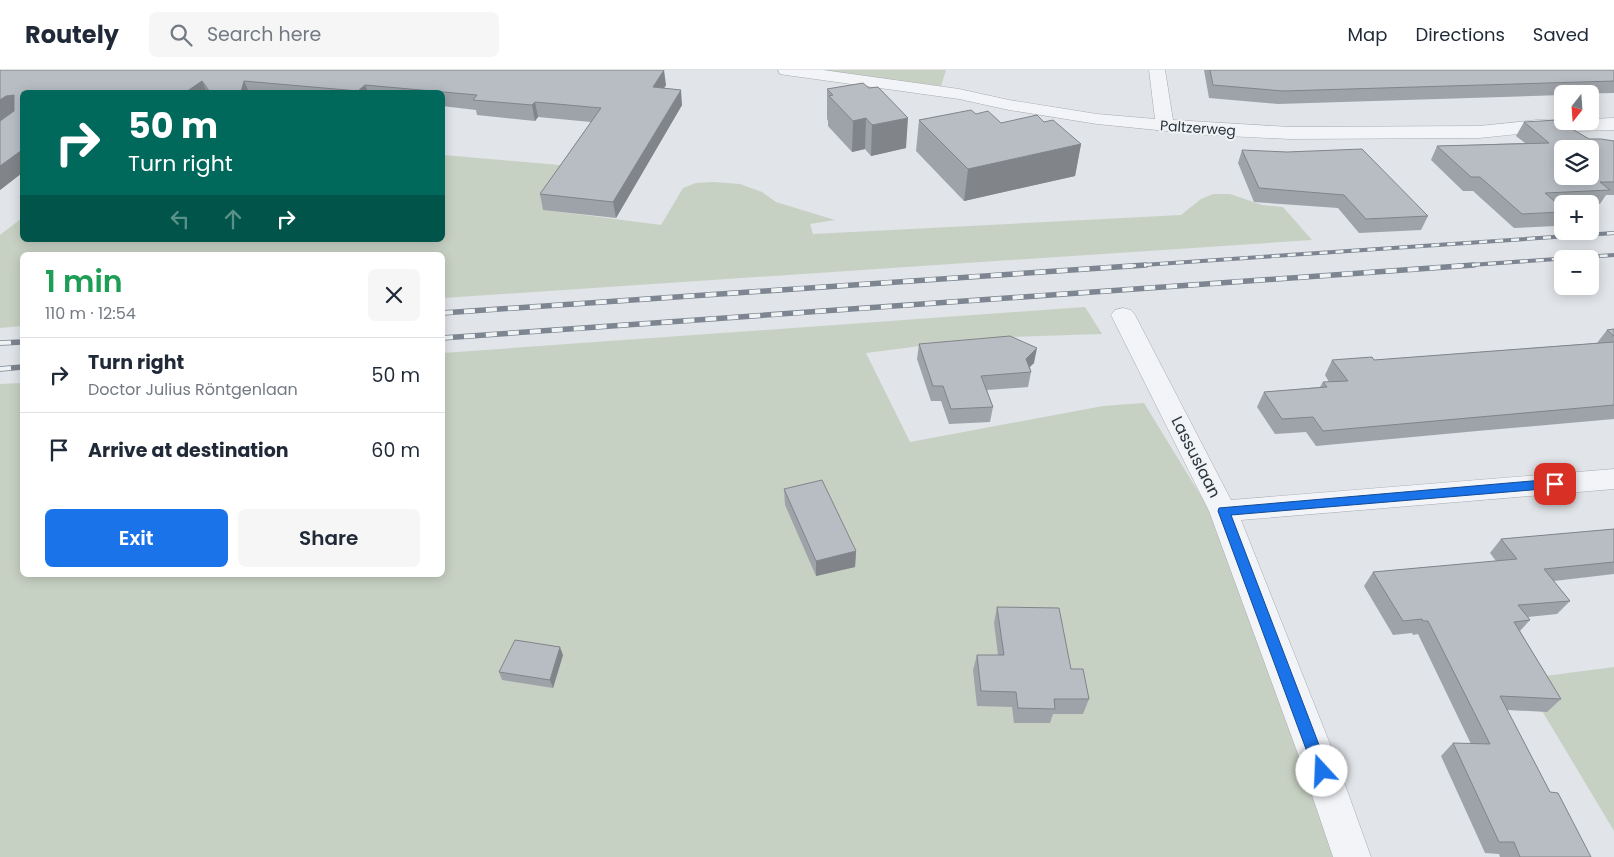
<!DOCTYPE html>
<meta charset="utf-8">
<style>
:root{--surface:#fff;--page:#f6f6f7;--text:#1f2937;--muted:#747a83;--line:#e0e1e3;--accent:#1a73e8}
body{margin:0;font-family:Poppins,sans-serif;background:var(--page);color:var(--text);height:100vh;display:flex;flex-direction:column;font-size:19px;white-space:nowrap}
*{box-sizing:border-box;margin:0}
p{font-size:16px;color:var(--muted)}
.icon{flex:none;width:28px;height:28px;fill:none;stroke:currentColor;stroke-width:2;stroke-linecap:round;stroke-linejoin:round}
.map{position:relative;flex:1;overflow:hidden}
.side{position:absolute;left:20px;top:182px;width:425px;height:325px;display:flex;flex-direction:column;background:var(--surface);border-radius:8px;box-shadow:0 2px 12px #0003}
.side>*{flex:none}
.banner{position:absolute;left:20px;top:20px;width:425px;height:152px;border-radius:8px;box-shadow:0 2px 12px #0003;background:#00695c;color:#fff;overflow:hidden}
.needle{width:32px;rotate:197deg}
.fabs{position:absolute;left:1554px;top:15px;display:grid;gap:10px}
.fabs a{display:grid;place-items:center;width:45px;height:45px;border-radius:8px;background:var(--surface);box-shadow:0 2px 12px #0003;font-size:25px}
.pin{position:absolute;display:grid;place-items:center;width:42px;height:42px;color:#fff;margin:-21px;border-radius:10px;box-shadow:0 2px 8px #0006}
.me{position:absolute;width:55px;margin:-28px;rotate:340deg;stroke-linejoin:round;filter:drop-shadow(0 0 4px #0008)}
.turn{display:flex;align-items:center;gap:18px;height:105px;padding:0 25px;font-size:22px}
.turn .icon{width:65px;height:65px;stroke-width:2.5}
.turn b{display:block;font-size:35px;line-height:42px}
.lanes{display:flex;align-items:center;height:48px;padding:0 25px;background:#0003;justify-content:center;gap:25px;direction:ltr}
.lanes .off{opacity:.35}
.round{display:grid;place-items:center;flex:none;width:52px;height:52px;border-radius:8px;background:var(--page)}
.head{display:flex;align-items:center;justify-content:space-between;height:85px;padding:0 25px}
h1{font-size:30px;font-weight:600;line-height:38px;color:#1e9e55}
.button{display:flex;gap:10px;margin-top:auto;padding:10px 25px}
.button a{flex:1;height:58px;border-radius:8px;background:var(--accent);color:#fff;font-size:20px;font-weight:600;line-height:58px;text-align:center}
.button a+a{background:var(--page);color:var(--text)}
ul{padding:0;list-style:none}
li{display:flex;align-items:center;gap:15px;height:75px;padding:0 25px;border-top:1px solid var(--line)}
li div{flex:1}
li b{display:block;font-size:19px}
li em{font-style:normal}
header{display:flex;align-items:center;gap:30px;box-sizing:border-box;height:70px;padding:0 25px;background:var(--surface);border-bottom:1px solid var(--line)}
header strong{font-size:24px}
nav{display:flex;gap:28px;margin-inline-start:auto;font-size:18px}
.search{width:350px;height:45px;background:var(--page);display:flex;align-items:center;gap:12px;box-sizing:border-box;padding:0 18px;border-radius:8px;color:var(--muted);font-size:19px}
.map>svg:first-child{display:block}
</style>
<header>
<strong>Routely</strong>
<div class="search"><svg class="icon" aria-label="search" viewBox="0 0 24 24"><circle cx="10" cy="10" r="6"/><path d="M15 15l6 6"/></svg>Search here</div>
<nav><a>Map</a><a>Directions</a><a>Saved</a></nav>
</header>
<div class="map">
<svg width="1614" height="787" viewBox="0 0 1614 787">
<rect width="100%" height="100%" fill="#e1e4e8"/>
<g fill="#c7d1c3">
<path d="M 815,0 L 946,0 L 941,16 Z"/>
<path d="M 443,85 L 582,97 L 553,141 L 661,155 L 683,118 L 696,113 L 713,112 L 740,114 L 762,122 L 776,132 L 835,150 L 810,154 L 813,164 L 1181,145 L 1201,129 L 1213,124 L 1230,124 L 1262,135 L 1283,137 L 1312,170 L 443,228 L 442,185 L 22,185 L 22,256 L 0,258 L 0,165 L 22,148 L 22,170 L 442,170 Z"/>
<path d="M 1085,237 L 1102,264 L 982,268 L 866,283 L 910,372 L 1103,336 L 1144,333 L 1218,454 L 1229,494 L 1335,787 L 0,787 L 0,314 L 22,313 L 22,505 L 442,505 L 443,283 Z"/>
<path d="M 1614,597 L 1614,761 L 1523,609 Z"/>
</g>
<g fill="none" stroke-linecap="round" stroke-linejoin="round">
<g stroke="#a7abb1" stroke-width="1">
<g id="minor">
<path d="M 778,0 L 823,0 L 959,19 L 1009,30 L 1097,44 L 1155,49 L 1149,0 L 1165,0 L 1173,50 L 1290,57 L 1479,56 L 1537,50 L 1590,51 L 1590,49 L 1614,48 L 1614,60 L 1537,62 L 1479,68 L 1290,69 L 1207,65 L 1097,54 L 1009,40 L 959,29 L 786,5 L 780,4 Z"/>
<path d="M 1123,238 L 1131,240 L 1135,245 L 1231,430 L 1614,399 L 1614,419 L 1241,450 L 1334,684 L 1371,787 L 1333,787 L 1298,684 L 1209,441 L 1111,245 L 1115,240 Z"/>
</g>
</g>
<use href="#minor" fill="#f3f4f7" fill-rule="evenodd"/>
<g stroke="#7c8590" stroke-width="4">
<g id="rail-far1">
<path d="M 1128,196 L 1614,163"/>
<path d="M 1456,196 L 1614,185"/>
</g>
</g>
<g stroke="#7c8590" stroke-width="5.5">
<g id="rail">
<path d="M 442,243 L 1146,195"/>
<path d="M 442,268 L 1474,195"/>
<path d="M 0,273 L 22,272"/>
<path d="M 0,299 L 22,297"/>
</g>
</g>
<use href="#rail-far1" stroke="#f0f3f5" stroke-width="2.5" stroke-dasharray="8" stroke-linecap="butt"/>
<use href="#rail" stroke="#f0f3f5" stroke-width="4" stroke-dasharray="11" stroke-linecap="butt"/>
</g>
<g fill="#9ea3a9">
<path d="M 0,0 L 666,15 L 664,18 L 682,35 L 616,148 L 543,140 L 540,124 L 591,52 L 538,47 L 535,51 L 477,45 L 476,40 L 442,36 L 442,22 L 22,22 L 22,103 L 0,120 Z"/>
<path d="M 1204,0 L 1614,0 L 1614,23 L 1562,24 L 1562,25 L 1278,34 L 1209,28 Z"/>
<path d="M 827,19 L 906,78 L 871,86 L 865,79 L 852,82 L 828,56 L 828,51 L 827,49 Z"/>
<path d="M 976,44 L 1001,53 L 1044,52 L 1081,74 L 1075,106 L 964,131 L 916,81 L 919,50 Z"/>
<path d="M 1524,52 L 1589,69 L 1614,71 L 1614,125 L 1606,125 L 1600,134 L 1590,135 L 1590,134 L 1562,134 L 1562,136 L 1560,136 L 1562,138 L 1562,147 L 1557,156 L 1514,158 L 1473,121 L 1463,121 L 1431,90 L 1437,76 L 1525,73 L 1516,66 Z"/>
<path d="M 1242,80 L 1428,146 L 1421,160 L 1359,163 L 1338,138 L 1254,132 L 1238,93 Z"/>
<path d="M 1614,259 L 1614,349 L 1477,361 L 1316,376 L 1306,362 L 1275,364 L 1257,337 L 1264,322 L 1320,317 L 1323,312 L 1329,312 L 1325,305 L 1332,290 L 1374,290 L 1597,273 L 1607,260 Z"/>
<path d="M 919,274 L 1034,293 L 1030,297 L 1031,302 L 1028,317 L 987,320 L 993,337 L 990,352 L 949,354 L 941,331 L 931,331 L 917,289 Z"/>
<path d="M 784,419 L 856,481 L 855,497 L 816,506 L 785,435 Z"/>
<path d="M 1614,459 L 1614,504 L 1554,511 L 1570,531 L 1557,544 L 1528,547 L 1530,550 L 1520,561 L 1561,629 L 1547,642 L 1507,640 L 1550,722 L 1591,787 L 1500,787 L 1499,784 L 1485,783 L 1441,686 L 1453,673 L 1471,674 L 1418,564 L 1413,565 L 1412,563 L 1393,565 L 1364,516 L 1373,502 L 1496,491 L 1490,483 L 1501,469 Z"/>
<path d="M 997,537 L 1071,599 L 1089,629 L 1083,644 L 1053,644 L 1050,653 L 1014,653 L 1012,637 L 977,636 L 973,600 L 977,585 L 998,585 L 994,553 Z"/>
<path d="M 563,585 L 553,618 L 502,610 L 499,602 Z"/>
</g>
<g fill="#818489">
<path d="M 664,0 L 666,15 L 655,32 L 653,17 Z"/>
<path d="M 202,11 L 207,22 L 186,22 Z"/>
<path d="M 244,11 L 249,22 L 241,22 Z"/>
<path d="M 365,15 L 368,22 L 359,22 L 358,21 Z"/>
<path d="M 681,20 L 682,35 L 616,148 L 613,132 Z"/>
<path d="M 14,25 L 22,39 L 0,52 L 0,30 L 6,26 Z"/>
<path d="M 535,32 L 538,47 L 535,51 L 532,35 Z"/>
<path d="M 866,48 L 865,79 L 852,82 L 853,51 Z"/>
<path d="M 908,48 L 906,78 L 871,86 L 872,55 Z"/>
<path d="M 1081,74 L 1075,106 L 964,131 L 968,99 Z"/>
<path d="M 22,80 L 22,103 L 0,120 L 0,96 Z"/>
<path d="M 1037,278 L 1034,293 L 1024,302 L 1026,289 Z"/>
<path d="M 856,481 L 855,497 L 816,506 L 816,491 Z"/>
<path d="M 560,577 L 563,585 L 553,618 L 550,610 Z"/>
</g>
<g fill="#b8bdc4" stroke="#818489" fill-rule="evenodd">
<path d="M 0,0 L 664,0 L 653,17 L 681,20 L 613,132 L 540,124 L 601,38 L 535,32 L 532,35 L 473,30 L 477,25 L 365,15 L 358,21 L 244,11 L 241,22 L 210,22 L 202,11 L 186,22 L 22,22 L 22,80 L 0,96 L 0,51 L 14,41 L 14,25 L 6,26 L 0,30 Z"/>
<path d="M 1210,0 L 1614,0 L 1614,11 L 1283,21 L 1213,15 Z"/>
<path d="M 863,13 L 869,18 L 878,17 L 908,48 L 872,55 L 866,48 L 853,51 L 829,26 L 833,25 L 827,19 Z"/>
<path d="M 971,40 L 976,44 L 988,41 L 1001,53 L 1037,45 L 1044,52 L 1053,50 L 1081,74 L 968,99 L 919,50 Z"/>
<path d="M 1557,50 L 1589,69 L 1601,69 L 1614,71 L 1614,112 L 1600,112 L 1610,120 L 1545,123 L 1562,138 L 1562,142 L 1522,144 L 1480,107 L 1471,107 L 1437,76 L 1549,73 L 1524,52 ZM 1562,79 L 1590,79 L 1590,106 L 1562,106 Z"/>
<path d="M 1362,79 L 1428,146 L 1366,149 L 1344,125 L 1259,118 L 1242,80 L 1287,82 Z"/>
<path d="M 1614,259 L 1614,266 L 1607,260 Z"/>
<path d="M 1010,266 L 1037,278 L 1026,289 L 1031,302 L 981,306 L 993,337 L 951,339 L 943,316 L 933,316 L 919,274 Z"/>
<path d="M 1614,272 L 1614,335 L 1323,361 L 1313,347 L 1282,349 L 1264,322 L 1327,317 L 1323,312 L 1348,311 L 1332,290 L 1372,287 L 1374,290 Z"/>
<path d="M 822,410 L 856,481 L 816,491 L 784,419 Z"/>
<path d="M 1614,459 L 1614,492 L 1544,499 L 1570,531 L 1518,535 L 1530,550 L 1514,552 L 1561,629 L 1500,626 L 1550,722 L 1558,723 L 1591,787 L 1520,787 L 1514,772 L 1499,772 L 1453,673 L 1490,674 L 1428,551 L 1423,551 L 1422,549 L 1403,551 L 1373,502 L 1517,489 L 1501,469 Z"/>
<path d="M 997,537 L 1059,538 L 1071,599 L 1083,599 L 1089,629 L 1054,629 L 1055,639 L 1018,638 L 1016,622 L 981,621 L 977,585 L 1004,585 Z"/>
<path d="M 515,570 L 560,577 L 550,610 L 499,602 Z"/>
</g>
<path fill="#1a73e8" stroke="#114b97" d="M 1555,409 L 1561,414 L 1555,418 L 1231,445 L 1329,701 L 1327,706 L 1322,708 L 1316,706 L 1218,441 L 1219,438 Z"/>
<g text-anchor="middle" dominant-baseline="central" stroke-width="4" stroke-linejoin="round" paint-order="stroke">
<g font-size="14" fill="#2b333d" stroke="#f0f3f5">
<text transform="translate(1198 58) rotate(4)">Paltzerweg</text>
</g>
<g font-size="16" fill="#2b333d" stroke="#f0f3f5">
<text transform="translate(1196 387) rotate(63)">Lassuslaan</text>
</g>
</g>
</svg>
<div class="fabs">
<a><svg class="needle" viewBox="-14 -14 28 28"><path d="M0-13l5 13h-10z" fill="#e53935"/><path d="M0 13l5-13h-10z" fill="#747a83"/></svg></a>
<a><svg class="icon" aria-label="layers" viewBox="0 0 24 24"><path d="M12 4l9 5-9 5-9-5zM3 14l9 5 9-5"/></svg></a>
<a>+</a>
<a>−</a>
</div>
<div class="pin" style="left:1555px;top:414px;background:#d93025"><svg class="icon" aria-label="arrive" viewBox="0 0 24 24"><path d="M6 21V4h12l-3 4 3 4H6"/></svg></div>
<svg class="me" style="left:1322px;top:701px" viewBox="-20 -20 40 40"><circle r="19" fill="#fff"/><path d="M0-13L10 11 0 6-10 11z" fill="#1a73e8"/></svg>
<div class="banner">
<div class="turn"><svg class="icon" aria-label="right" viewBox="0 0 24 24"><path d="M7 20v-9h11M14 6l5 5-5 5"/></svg><div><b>50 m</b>Turn right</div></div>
<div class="lanes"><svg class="icon off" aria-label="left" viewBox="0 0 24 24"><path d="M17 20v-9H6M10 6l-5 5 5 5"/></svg><svg class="icon off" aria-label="ahead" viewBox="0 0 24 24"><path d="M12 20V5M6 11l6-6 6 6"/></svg><svg class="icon" aria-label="right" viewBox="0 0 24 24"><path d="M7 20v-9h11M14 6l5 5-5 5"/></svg></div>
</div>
<section class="side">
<div class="head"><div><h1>1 min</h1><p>110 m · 12:54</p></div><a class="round"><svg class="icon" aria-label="close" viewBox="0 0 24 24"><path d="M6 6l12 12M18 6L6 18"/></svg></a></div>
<ul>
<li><svg class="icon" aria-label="right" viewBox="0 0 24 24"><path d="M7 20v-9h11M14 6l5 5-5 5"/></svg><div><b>Turn right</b><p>Doctor Julius Röntgenlaan</p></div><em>50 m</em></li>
<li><svg class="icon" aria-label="arrive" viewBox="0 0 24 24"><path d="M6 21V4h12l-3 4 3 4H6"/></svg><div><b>Arrive at destination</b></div><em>60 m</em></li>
</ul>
<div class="button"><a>Exit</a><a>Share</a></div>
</section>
</div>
